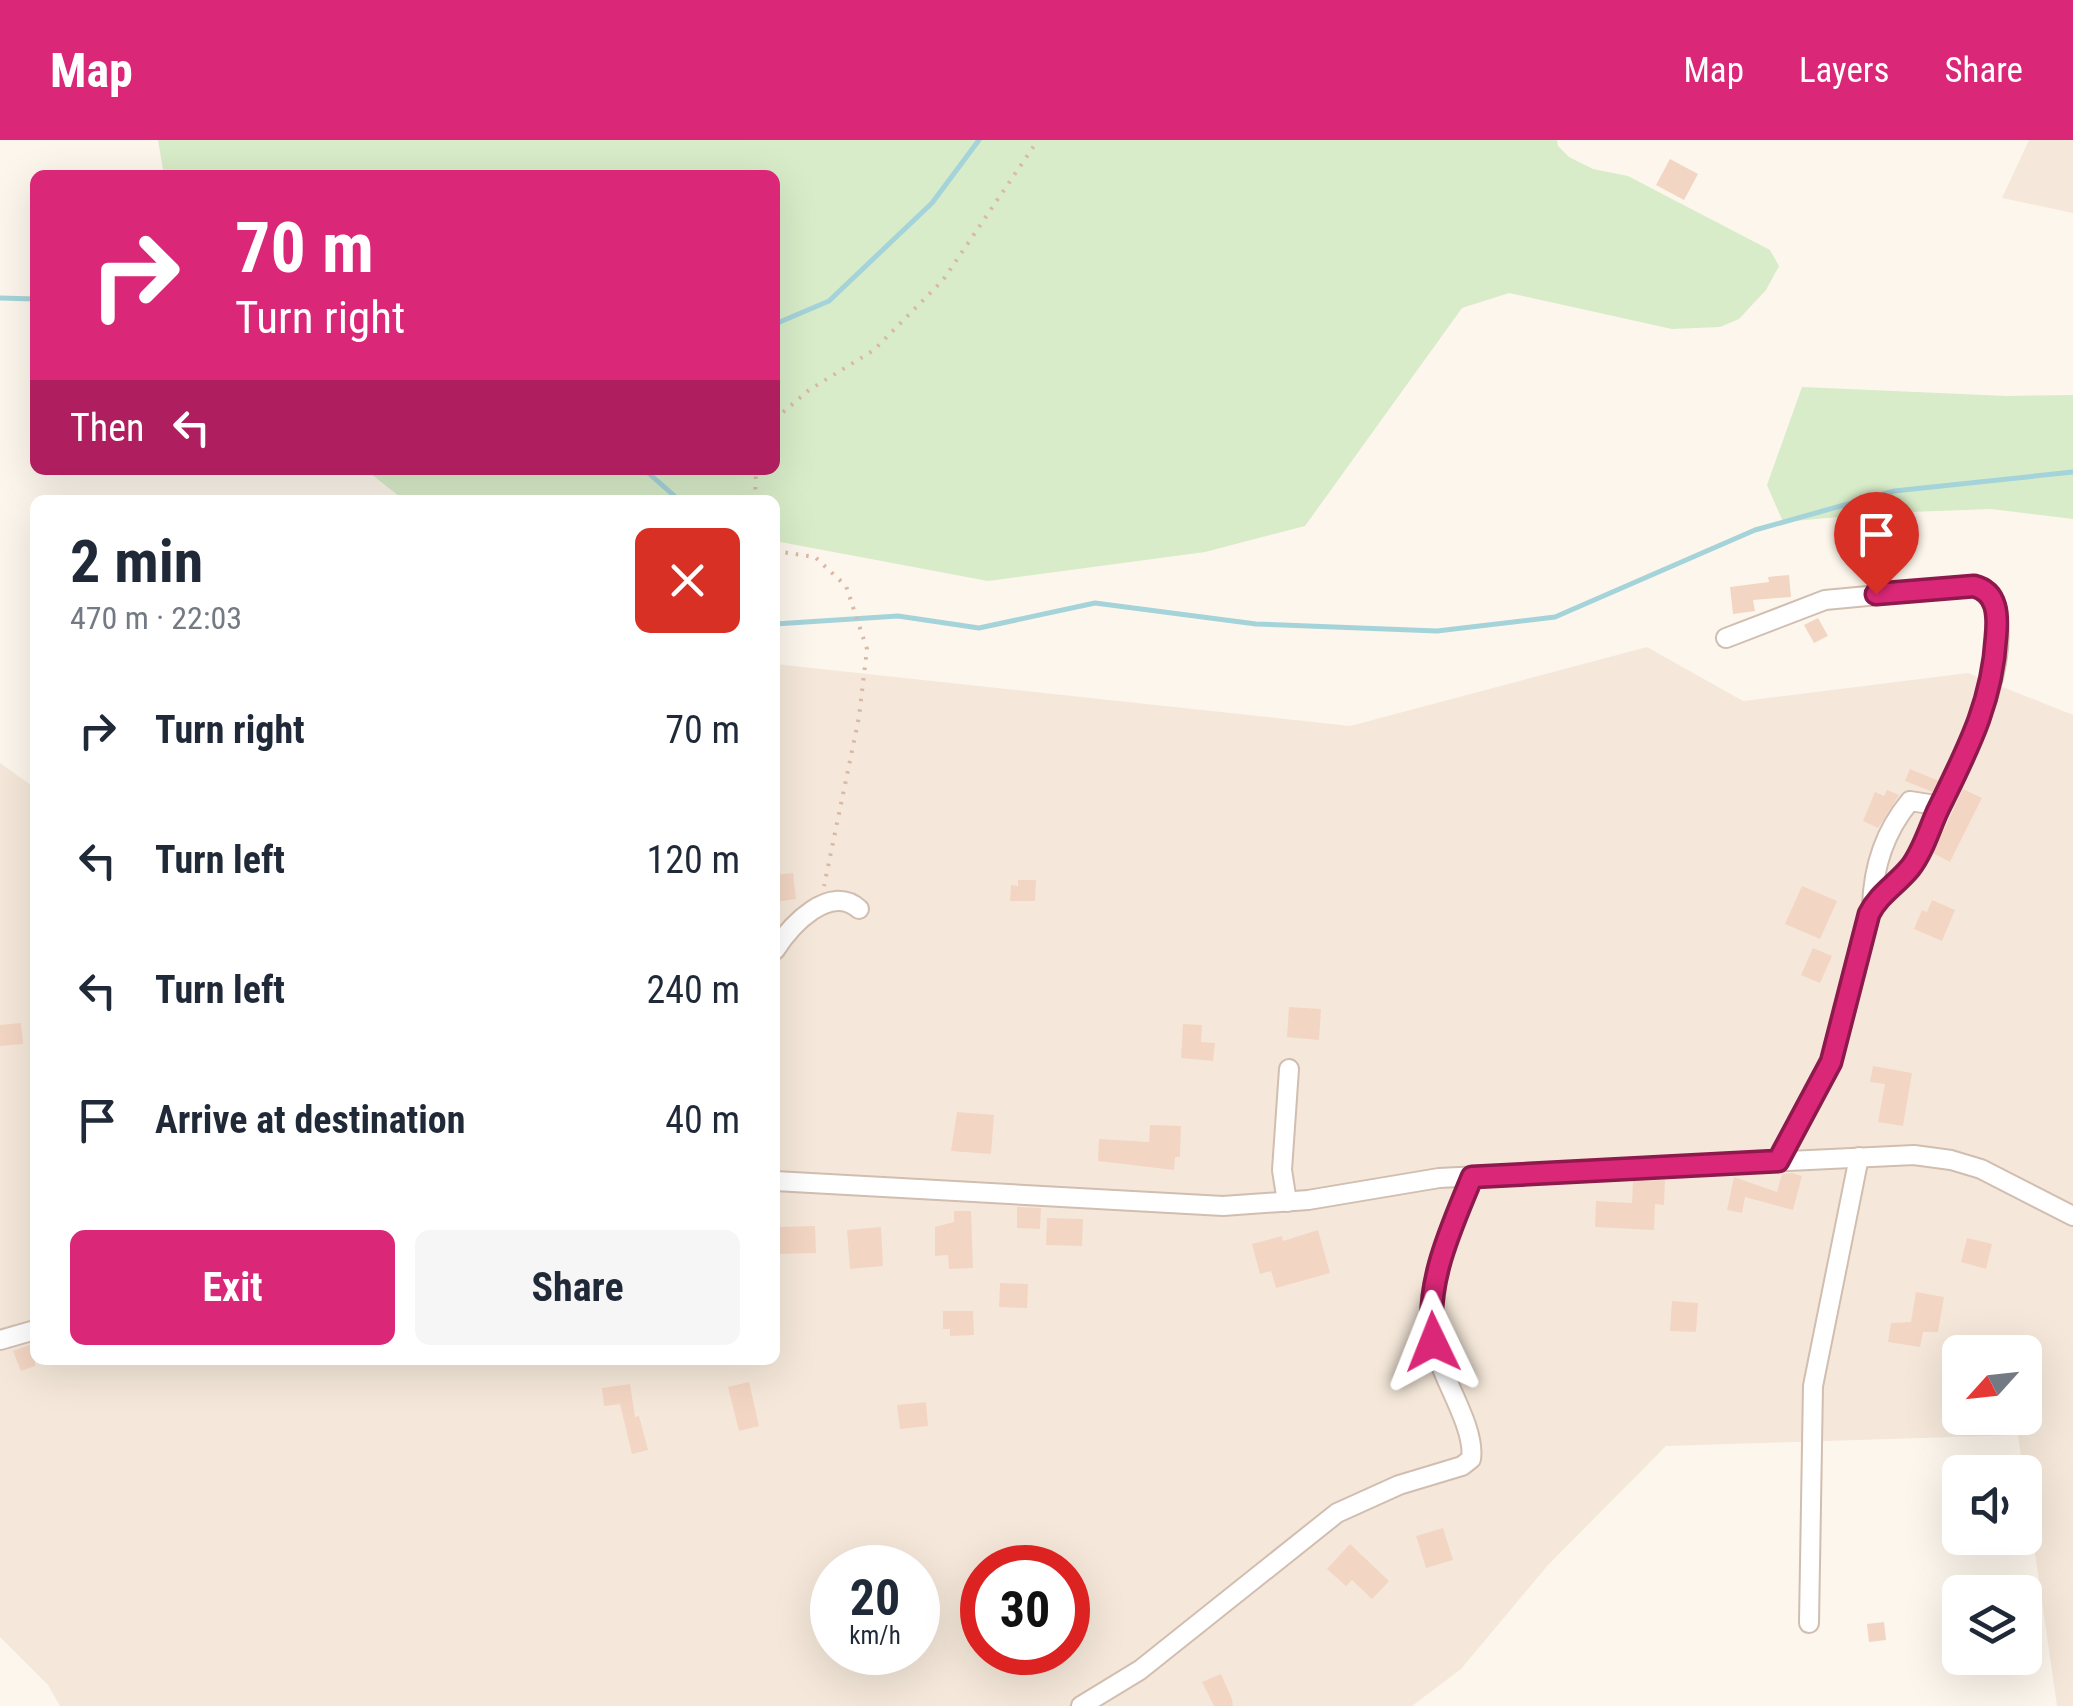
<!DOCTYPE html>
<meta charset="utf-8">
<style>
:root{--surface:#fff;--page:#f6f6f7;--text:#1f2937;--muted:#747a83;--accent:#db2777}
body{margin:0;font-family:"Roboto Condensed",sans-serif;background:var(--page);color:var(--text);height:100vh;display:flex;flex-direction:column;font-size:38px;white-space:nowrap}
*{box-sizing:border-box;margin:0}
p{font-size:32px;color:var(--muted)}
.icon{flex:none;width:55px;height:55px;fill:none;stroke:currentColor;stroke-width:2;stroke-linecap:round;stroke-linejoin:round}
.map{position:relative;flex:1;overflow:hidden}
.sheet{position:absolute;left:30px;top:355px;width:750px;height:870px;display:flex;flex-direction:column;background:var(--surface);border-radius:15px;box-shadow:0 10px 40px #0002}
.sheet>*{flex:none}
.hud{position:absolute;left:30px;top:30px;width:750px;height:305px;border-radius:15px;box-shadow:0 10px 40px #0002;background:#db2777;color:#fff;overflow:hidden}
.needle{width:65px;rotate:243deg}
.fabs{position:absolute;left:1942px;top:1195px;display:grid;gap:20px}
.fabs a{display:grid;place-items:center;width:100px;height:100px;border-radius:15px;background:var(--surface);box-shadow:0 10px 40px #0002;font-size:50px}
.speed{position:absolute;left:810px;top:1405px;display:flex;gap:20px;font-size:50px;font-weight:700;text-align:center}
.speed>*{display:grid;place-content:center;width:130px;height:130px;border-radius:50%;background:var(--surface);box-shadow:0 10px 40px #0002;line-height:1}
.speed small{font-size:25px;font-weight:400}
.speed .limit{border:15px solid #d22;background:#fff;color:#111}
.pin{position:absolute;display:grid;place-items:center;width:85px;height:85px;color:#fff;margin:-102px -42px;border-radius:50% 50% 50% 0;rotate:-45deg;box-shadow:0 0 10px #0007}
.pin .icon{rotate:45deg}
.me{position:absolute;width:110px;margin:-55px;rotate:358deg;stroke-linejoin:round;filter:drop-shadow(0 0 8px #0008)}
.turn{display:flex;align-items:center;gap:35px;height:210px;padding:0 40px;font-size:45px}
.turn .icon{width:130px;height:130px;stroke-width:2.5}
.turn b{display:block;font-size:70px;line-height:85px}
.then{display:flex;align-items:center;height:95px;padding:0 40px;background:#0003;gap:20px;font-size:38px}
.round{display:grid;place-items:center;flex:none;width:105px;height:105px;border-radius:15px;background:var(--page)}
.headline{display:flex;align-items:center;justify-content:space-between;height:170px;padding:0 40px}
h1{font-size:60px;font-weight:700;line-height:75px}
.cta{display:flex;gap:20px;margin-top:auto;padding:20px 40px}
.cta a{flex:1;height:115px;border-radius:15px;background:var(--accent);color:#fff;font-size:40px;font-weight:700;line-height:115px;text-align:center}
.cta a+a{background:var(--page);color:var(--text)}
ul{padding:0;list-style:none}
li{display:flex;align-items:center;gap:30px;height:130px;padding:0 40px}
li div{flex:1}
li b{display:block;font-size:38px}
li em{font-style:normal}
header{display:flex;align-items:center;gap:60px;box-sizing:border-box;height:140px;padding:0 50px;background:var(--accent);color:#fff}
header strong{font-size:48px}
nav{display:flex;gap:55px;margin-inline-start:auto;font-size:35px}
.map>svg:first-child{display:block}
</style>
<header>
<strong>Map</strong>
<nav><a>Map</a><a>Layers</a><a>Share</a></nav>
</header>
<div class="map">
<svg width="2073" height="1566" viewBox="0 0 2073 1566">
<rect width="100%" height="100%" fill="#fdf6ec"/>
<g fill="#f5e8da" fill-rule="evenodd">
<path d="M 2029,0 L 2073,0 L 2073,73 L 2002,58 Z"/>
<path d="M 1647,507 L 1743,561 L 1968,533 L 2073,575 L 2073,1566 L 2057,1566 L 2018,1295 L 1666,1306 L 1548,1425 L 1461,1529 L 1412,1566 L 60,1566 L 48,1545 L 0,1497 L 0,623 L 35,648 L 35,1220 L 775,1220 L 775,524 L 1350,586 ZM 1960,1212 L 2025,1212 L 2025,1278 L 1960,1278 ZM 832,1428 L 918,1428 L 918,1512 L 832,1512 ZM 982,1428 L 1068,1428 L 1068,1512 L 982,1512 Z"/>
</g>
<g fill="#d8ecc9">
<path d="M 158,0 L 1557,0 L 1558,6 L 1569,17 L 1593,29 L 1628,36 L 1770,110 L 1779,126 L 1766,150 L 1739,179 L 1720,187 L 1672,189 L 1509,153 L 1462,168 L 1305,386 L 1205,412 L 988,441 L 775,401 L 775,360 L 404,360 L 366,330 L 775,330 L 775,35 L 164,35 Z"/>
<path d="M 1802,247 L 2007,256 L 2073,255 L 2073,379 L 1991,369 L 1883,373 L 1783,382 L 1767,345 Z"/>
</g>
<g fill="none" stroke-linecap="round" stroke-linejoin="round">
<g stroke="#a5d3da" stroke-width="5">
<path d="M 0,158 L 35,159"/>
<path d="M 775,184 L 829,161 L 932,63 L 979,0"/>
<path d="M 645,330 L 679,360"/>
<path d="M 775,484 L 898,476 L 979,488 L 1095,463 L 1256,484 L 1437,491 L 1555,477 L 1755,390 L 1894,351 L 2073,332"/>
</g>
</g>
<g fill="#f3d5c3">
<path d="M 1670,19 L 1698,34 L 1684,60 L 1656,45 Z"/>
<path d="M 1855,384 L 1857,407 L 1838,409 L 1836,386 Z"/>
<path d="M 1899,388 L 1900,415 L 1887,416 L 1885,389 Z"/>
<path d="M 1789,435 L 1791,457 L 1753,460 L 1755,471 L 1733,474 L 1730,447 L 1769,442 L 1768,437 Z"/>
<path d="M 1818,478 L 1828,496 L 1814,503 L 1804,485 Z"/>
<path d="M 1910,629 L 1939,641 L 1933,652 L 1905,641 Z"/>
<path d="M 1963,649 L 1982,658 L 1950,722 L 1933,713 Z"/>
<path d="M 1887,650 L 1899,655 L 1878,688 L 1863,681 L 1875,652 L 1884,656 Z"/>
<path d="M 793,733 L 796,759 L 775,762 L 775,735 Z"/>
<path d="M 1018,740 L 1036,740 L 1035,761 L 1010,761 L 1011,745 L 1018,746 Z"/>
<path d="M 1802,746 L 1837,761 L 1820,799 L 1785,784 Z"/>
<path d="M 1932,760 L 1955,770 L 1942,801 L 1914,789 L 1922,770 L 1927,772 Z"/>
<path d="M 1813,808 L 1832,816 L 1820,843 L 1801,835 Z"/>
<path d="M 1289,867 L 1321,869 L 1319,900 L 1287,897 Z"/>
<path d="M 21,883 L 23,904 L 0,906 L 0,885 Z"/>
<path d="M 1183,884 L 1202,885 L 1201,902 L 1215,903 L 1213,921 L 1181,918 Z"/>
<path d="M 1873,926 L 1912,933 L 1903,986 L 1878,982 L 1885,944 L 1870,942 Z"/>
<path d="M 957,972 L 994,975 L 991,1014 L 951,1011 Z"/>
<path d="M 1150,985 L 1181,986 L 1180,1017 L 1175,1017 L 1174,1030 L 1098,1021 L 1099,999 L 1149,1002 Z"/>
<path d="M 1792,1033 L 1802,1036 L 1793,1070 L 1745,1057 L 1742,1073 L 1727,1070 L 1734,1037 L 1777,1052 L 1782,1034 Z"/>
<path d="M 1665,1040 L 1664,1065 L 1655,1064 L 1654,1090 L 1595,1087 L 1596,1061 L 1632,1063 L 1633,1041 Z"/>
<path d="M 1017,1067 L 1041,1068 L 1040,1089 L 1017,1088 Z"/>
<path d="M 954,1071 L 971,1071 L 973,1128 L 949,1129 L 948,1115 L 935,1116 L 935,1087 L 954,1082 Z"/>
<path d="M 1047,1078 L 1083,1079 L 1082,1106 L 1046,1105 Z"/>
<path d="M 815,1086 L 816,1113 L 779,1114 L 778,1087 Z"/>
<path d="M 881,1087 L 883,1126 L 850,1129 L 847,1090 Z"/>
<path d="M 1318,1090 L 1330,1133 L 1276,1148 L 1271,1131 L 1260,1134 L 1252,1104 L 1282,1096 L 1283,1101 Z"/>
<path d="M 1967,1098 L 1992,1104 L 1986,1129 L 1961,1122 Z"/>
<path d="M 1000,1143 L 1028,1144 L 1027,1168 L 999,1167 Z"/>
<path d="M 1916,1152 L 1944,1157 L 1938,1192 L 1923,1192 L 1920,1207 L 1888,1202 L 1891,1183 L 1911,1182 Z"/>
<path d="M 1672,1161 L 1698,1163 L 1696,1192 L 1670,1191 Z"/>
<path d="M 943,1171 L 973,1171 L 974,1195 L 950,1196 L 950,1189 L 943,1189 Z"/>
<path d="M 35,1203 L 35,1226 L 21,1231 L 13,1211 Z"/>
<path d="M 749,1242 L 759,1286 L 739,1291 L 728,1247 Z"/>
<path d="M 630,1244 L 635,1277 L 639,1276 L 648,1310 L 632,1314 L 620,1264 L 604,1266 L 602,1248 Z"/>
<path d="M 926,1262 L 928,1286 L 900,1289 L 897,1265 Z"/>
<path d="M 1443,1388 L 1453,1420 L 1426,1428 L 1416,1396 Z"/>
<path d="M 1350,1404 L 1389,1441 L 1372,1459 L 1352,1440 L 1346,1446 L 1327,1429 Z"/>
<path d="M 1884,1482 L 1886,1500 L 1869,1502 L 1867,1484 Z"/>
<path d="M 1221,1534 L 1232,1559 L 1233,1566 L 1214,1566 L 1202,1542 Z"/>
</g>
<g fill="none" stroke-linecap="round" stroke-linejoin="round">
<g stroke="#d1beb0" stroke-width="22">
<g id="minor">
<path d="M 1726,498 L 1825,460 L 1974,446 L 1989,454 C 2022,512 1962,620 1937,673 C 1929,691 1922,713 1909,728 C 1896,745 1880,755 1869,774 L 1831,922 L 1779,1021"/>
<path d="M 1872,767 C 1873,728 1885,691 1910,661 L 1929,664 L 1938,671"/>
<path d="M 775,810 C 791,785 830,743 859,769"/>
<path d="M 775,1041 L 1223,1066 L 1308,1060 L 1439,1038 L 1914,1015 L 1951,1020 L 1981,1029 L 2073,1076"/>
<path d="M 1287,1062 L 1282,1030 L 1289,929"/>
<path d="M 0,1200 L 35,1190"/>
<path d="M 1809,1483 L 1813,1246 L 1859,1017"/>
<path d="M 1081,1566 L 1140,1530 L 1337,1373 L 1399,1345 L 1462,1326 L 1471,1319 C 1476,1287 1440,1236 1433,1202 C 1420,1146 1452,1087 1472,1037"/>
</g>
</g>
<g stroke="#d9b8a5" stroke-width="4" stroke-dasharray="2.5 8" stroke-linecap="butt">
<path d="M 775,279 L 809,250 L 874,210 L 943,140 L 1038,0"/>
<path d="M 755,360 L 756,330"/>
<path d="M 775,411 L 815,417 L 846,446 L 867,509 L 859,577 L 824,746"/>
</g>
<use href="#minor" stroke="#fff" stroke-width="18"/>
</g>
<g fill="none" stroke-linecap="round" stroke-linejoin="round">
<g stroke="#8e194d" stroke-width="25">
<path id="route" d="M 1433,1202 C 1425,1143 1450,1091 1472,1037 L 1778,1021 L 1831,922 L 1869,774 C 1879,754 1896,745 1910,728 C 1922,713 1929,690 1937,672 C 1966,612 1992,565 1996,497 C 1998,476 1998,452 1974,446 L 1876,454"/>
</g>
<use href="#route" stroke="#db2777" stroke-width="18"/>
</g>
</svg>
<div class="fabs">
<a><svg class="needle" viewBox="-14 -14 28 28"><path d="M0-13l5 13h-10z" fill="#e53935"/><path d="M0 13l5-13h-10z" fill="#747a83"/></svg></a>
<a><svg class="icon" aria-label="sound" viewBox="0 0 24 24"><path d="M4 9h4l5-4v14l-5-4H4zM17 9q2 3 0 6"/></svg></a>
<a><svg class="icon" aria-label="layers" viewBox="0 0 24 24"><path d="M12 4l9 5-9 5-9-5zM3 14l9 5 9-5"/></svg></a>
</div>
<div class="speed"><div>20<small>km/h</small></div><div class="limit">30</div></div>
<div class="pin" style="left:1876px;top:454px;background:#d93025"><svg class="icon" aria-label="arrive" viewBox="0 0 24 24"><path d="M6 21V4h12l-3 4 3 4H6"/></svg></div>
<svg class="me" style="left:1433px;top:1202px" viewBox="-20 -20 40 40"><path d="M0-17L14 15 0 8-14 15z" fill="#db2777" stroke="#fff" stroke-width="4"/></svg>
<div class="hud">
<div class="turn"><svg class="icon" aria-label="right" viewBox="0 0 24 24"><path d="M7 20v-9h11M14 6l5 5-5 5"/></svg><div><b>70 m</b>Turn right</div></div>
<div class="then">Then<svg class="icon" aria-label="left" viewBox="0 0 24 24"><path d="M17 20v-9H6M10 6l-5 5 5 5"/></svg></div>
</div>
<section class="sheet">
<div class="headline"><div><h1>2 min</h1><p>470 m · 22:03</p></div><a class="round" style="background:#d93025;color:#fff"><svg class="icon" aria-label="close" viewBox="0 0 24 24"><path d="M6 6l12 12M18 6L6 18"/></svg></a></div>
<ul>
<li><svg class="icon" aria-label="right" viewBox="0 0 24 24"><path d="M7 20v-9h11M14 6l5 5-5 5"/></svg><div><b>Turn right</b></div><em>70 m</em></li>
<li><svg class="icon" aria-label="left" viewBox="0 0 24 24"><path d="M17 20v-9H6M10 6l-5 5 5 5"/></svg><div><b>Turn left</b></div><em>120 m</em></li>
<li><svg class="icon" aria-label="left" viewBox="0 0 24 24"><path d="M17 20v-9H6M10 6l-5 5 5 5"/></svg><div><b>Turn left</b></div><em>240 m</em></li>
<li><svg class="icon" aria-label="arrive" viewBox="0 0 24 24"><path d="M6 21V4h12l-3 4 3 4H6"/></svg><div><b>Arrive at destination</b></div><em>40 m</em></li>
</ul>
<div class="cta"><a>Exit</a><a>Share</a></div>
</section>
</div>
